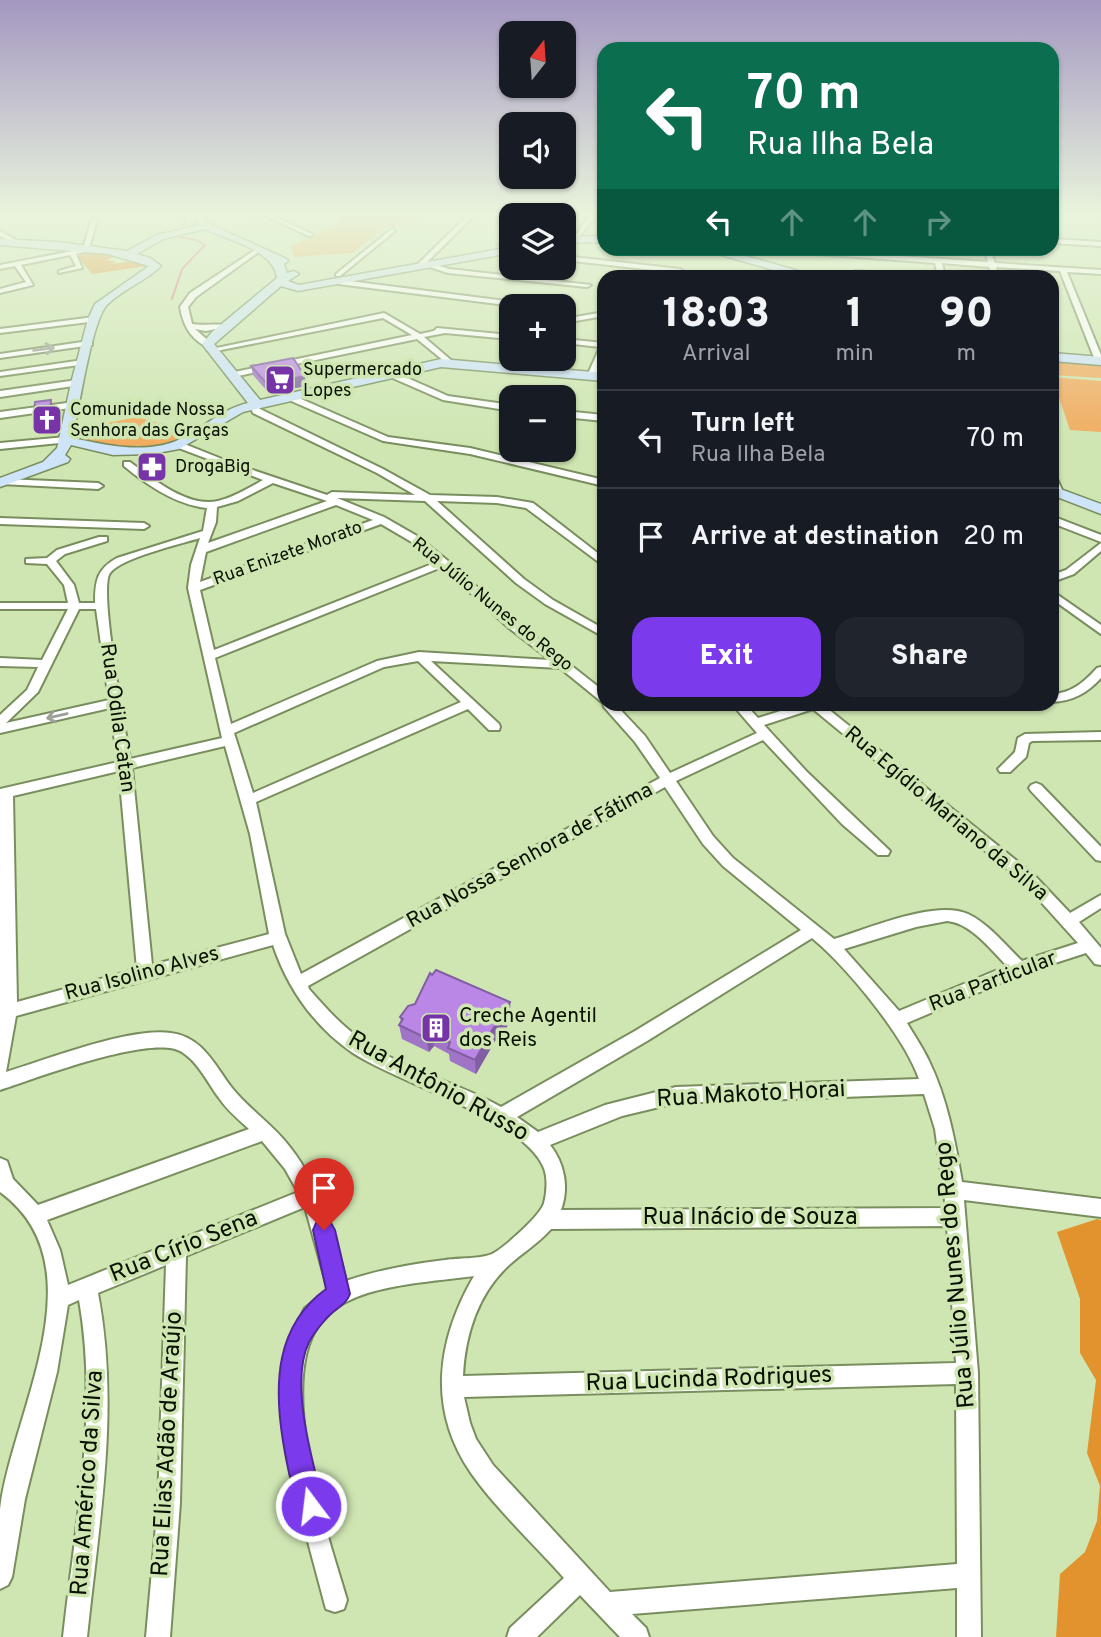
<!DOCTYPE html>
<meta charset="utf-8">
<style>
:root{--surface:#171b24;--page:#20242c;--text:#f1f3f6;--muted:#9ea1a6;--line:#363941;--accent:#7c3aed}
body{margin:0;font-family:Overpass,sans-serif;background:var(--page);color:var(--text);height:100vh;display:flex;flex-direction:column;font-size:26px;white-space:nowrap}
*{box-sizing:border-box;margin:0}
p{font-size:23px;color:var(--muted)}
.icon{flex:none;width:38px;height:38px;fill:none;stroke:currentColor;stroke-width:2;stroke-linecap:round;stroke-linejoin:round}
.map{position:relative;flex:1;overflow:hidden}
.side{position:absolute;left:597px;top:270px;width:462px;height:441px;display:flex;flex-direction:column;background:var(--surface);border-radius:21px;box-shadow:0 2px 5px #0004}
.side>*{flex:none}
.hud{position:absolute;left:597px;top:42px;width:462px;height:214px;border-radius:21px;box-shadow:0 2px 5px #0004;background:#0b6e4f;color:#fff;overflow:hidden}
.needle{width:46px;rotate:17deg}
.tools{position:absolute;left:499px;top:21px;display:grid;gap:14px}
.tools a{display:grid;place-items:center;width:77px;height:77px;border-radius:14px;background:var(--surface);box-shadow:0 2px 5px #0004;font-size:35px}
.pin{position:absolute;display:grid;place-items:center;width:60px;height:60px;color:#fff;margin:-72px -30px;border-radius:50% 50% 50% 0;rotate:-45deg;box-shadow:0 0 7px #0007}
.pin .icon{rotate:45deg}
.me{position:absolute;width:77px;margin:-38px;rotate:345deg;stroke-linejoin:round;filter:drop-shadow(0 0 5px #0008)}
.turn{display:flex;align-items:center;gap:24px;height:147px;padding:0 35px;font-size:32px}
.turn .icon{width:91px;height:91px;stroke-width:2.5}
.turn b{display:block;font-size:49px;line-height:60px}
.lanes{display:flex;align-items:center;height:66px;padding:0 35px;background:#0003;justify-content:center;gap:35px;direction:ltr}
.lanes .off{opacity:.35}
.eta{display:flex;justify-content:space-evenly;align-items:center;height:119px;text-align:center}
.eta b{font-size:42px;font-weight:800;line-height:49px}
.cta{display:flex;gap:14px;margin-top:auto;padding:14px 35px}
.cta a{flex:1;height:80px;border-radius:21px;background:var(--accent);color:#fff;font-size:28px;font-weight:800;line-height:80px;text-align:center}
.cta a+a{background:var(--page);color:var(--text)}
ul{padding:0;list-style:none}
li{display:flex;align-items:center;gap:21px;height:98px;padding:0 35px;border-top:2px solid var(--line)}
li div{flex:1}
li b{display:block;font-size:26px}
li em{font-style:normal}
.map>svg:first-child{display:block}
</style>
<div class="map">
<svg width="1101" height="1637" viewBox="0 0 1101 1637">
<rect width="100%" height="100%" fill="#cfe6b2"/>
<g fill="#f1ac5f">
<path d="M 340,214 L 435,214 L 385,228 L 352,253 L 294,257 L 291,247 L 341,221 Z"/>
<path d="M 1052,359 L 1101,363 L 1101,378 L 1052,375 Z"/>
<path d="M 1052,377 L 1101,381 L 1101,432 L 1070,430 Z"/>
<path d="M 137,417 L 192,432 C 165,456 119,448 87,442 L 78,429 Z"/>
</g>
<g fill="#e2932d">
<path d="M 93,253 L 115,256 L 107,260 L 116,262 L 113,264 L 138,260 L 146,262 L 147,266 L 92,274 L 77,256 Z"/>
<path d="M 1097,1219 L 1101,1220 L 1101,1637 L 1056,1637 L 1060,1574 L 1085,1552 L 1097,1521 L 1100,1486 L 1087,1453 L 1096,1380 L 1080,1353 L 1080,1299 L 1057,1232 Z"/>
</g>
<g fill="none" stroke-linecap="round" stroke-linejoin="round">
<g stroke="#df6c86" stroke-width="2">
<path d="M 181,214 L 185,220 L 184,225"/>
<path d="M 172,299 L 182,269 L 205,245 L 196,240 L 179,237"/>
</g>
<g stroke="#798e5e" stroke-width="4">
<g id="street">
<path d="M 93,214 L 99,214 L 89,248 L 96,249 L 76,254 L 82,268 L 59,273 L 59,271 L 76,266 L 70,255 L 21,265 L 33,285 L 0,293 L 0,289 L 26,282 L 15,266 L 0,269 L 0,265 L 83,249 Z"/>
<path d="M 261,214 L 270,214 L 314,235 L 309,236 Z"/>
<path d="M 469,214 L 476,214 L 427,262 L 449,269 L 591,285 L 587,287 L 448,273 L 424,265 L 418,266 L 418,264 Z"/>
<path d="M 530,214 L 537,214 L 530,215 Z"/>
<path d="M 591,214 L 598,214 L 576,240 L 572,240 Z"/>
<path d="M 393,228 L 395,231 L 340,276 L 336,276 L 336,274 Z"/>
<path d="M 0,231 L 16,240 L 17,241 L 12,242 L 0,236 Z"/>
<path d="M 511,235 L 511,240 L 506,244 L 508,249 L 511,250 L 511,254 L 503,252 L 499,244 Z"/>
<path d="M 1052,239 L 1101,242 L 1101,246 L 1052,243 Z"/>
<path d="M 738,248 L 779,248 L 988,262 L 984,248 L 990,248 L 995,263 L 1101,270 L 1101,274 L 1067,272 L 1101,355 L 1101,362 L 1095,360 L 1060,271 L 996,267 L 999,276 L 992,276 L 989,267 L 942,263 L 945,276 L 938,276 L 935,263 Z"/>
<path d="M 255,250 L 260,251 L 196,297 L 188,307 L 192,324 C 204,326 223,323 230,326 L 206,331 L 195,329 L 212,344 L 205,346 C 189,337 183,324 180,307 L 190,293 Z"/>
<path d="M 564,256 L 680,269 L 683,271 L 680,273 L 564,260 Z"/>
<path d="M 855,271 L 906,274 L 910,276 L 853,274 Z"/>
<path d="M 341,280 L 529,304 L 533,306 L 514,306 L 338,284 Z"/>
<path d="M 604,312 L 604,316 L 564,323 L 564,319 Z"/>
<path d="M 384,313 L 420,334 L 434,331 L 437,328 L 511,335 L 511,339 L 445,333 L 424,337 L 452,361 L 452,365 L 449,365 L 417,339 L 233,377 L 230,377 L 230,373 L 412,335 L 383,318 L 211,352 L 207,350 Z"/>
<path d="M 94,317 L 98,319 L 97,321 L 0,333 L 0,329 Z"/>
<path d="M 564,339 L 604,343 L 604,357 L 594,378 L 587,376 L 600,347 L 564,343 Z"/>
<path d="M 89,341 L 92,341 L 92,345 L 0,358 L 0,354 Z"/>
<path d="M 83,360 L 87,362 L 86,364 L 0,376 L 0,372 Z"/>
<path d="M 388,372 L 394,372 L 448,396 L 511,405 L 511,411 L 443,400 L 388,376 Z"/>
<path d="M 77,380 L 80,381 L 80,385 L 0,397 L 0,391 Z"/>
<path d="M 292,395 L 388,437 L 470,448 L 604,480 L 604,486 L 470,454 L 383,441 L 289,400 L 288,398 Z"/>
<path d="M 74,402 L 78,405 L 77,407 L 0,418 L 0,412 Z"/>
<path d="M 254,403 L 260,409 L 383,469 L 430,495 L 497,497 L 533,503 L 604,558 L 604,566 L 526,508 L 497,503 L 437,501 L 524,579 L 553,600 L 604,629 L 604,637 L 545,604 L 516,583 L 425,501 L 337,498 L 384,517 L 417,536 L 448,561 L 517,623 L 596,685 L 604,692 L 604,704 L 615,704 L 645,736 L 670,773 L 757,733 L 732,704 L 745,704 L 758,718 L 803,704 L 822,704 L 1033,874 L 1070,913 L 1101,895 L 1101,908 L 1079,922 L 1101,948 L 1101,965 L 1095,964 L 1086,953 L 1024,973 L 907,1023 C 914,1035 923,1048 929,1061 C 947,1098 955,1140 962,1182 L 1101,1199 L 1101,1217 L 964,1200 L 978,1373 L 981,1637 L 957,1637 L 957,1588 L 632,1614 L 646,1628 L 649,1637 L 620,1637 L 580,1595 L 537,1637 L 507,1637 L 510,1628 L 564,1578 C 534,1544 497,1510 471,1473 C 427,1409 437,1340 474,1276 C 438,1281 380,1284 348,1301 C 339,1305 324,1316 319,1324 C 276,1386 327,1532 347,1600 L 344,1609 L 335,1612 L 326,1609 L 292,1482 L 284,1434 L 281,1389 L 286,1348 L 289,1340 L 305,1308 L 328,1290 L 305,1207 L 186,1256 L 180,1503 L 170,1637 L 146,1637 L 158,1503 L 166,1265 L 98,1293 C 120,1409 99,1521 87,1637 L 63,1637 C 75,1525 99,1413 79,1300 L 68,1305 L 57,1372 L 25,1499 L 12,1577 L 8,1585 L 0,1589 C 0,1563 0,1535 0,1509 C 11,1415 102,1266 0,1192 L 0,1158 L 7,1161 L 13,1179 L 38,1205 L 249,1129 C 238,1119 227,1110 219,1098 C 207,1082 199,1063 182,1052 C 153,1033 34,1079 0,1090 L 0,789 L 118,762 L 110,708 L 0,733 L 0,715 L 27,690 L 38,667 L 0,666 L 0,658 L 42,660 L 68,609 L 0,609 L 0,603 L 68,603 L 64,585 L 47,564 L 26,563 L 26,559 L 47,558 L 57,550 L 99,537 L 107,537 L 107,541 L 65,554 L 56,561 L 74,585 L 79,603 L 95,603 C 95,581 97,569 117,558 L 203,531 L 207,508 C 176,505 147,485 124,466 L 124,462 L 130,462 C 153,479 188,508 218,501 C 234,497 249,488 263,480 L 176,447 L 176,443 L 182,443 L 232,463 L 327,495 L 332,492 L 415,495 L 377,473 L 253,413 L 250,406 ZM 273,483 L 327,501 L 208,543 L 216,522 L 217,507 L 238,501 ZM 336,505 L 373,520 L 200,582 L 206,552 ZM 381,524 L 410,541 L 437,562 L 214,650 L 200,590 ZM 200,538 L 191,565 L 188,588 L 222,738 L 130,759 C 126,732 98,589 110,573 C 121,558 180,544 200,538 ZM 442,567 L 509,628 L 550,660 L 419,652 L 377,661 L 231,724 L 215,658 ZM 79,609 L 96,609 L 109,700 L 6,723 L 38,692 ZM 418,661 L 461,702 L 253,793 L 234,733 L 384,667 ZM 431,661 L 560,668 L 603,703 L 604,707 L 635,742 L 660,778 L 301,974 L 285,934 L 256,802 L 468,709 L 489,730 L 499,730 L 500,727 L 499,724 ZM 813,709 L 1023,882 L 1078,943 L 1022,961 C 1005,945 989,924 968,914 C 936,899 867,929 834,939 L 733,858 L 713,836 L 676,781 L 763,740 L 842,824 L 878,855 L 888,855 L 890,851 L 807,772 L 764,725 ZM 225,746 L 250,834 L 269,934 L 152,965 L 132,768 ZM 119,771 L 137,969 L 17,1002 L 13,796 ZM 665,787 L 703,844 L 723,866 L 801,930 L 635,1031 L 501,1107 C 457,1082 405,1071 364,1041 C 342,1027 326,1008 309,989 L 308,986 ZM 947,921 C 971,923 991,950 1007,966 L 899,1011 L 844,949 L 916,927 ZM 812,938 C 847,967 904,1036 919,1079 L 676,1087 L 605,1105 L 538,1132 L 517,1117 L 647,1041 ZM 273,945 C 288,989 314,1026 353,1053 C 400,1084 520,1117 543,1166 C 548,1176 547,1192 544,1203 C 541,1215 504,1248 492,1254 C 481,1259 457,1258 445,1260 C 411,1264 378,1270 346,1281 C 333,1231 319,1181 285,1141 C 269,1122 248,1108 232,1088 C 215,1066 203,1037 171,1033 C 130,1027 48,1059 6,1072 L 16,1016 ZM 924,1094 L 935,1129 L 946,1208 L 561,1210 C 569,1188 565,1164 550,1145 L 622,1116 L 676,1103 ZM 262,1141 L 285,1169 L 298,1192 L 68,1285 L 60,1250 L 47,1220 ZM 947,1226 L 956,1363 L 463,1376 C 465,1335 478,1294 508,1266 C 522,1253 538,1244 551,1229 ZM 956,1384 L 957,1564 L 610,1592 L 493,1465 L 476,1439 L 470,1423 L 464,1397 Z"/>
<path d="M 564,411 L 604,415 L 604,421 L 564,417 Z"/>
<path d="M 66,437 L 71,440 L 69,442 L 0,449 L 0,443 Z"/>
<path d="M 1052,476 L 1057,479 L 1063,492 L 1052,500 Z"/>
<path d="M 4,479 L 98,483 L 103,486 L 98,489 L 1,484 L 1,480 Z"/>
<path d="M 1052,516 L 1101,535 L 1101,542 L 1052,523 Z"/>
<path d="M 0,518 L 144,523 L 149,526 L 144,529 L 0,524 Z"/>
<path d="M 1101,543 L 1101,551 L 1074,574 L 1052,582 L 1052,575 L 1066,570 Z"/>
<path d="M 1052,591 L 1101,625 L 1101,634 L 1052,599 Z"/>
<path d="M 1101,667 L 1101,678 C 1087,693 1073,701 1052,702 L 1052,694 C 1072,693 1083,683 1097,668 Z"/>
<path d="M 1101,732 L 1101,740 L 1032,741 L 1029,743 L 1026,757 L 1010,772 L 1000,772 L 998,769 L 1015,752 L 1018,738 L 1025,734 Z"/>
<path d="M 1036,783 L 1041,785 L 1101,847 L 1101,861 L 1096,860 L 1031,791 L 1029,788 L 1031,785 Z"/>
</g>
</g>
<g stroke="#798e5e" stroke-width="3">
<g id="secondary">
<path d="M 198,214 L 207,214 L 205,220 L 209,224 L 287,259 L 288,261 L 284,264 L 287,273 L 294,271 L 299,274 L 288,281 L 299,285 L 511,247 L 511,253 L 298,291 L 281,286 L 214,344 L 260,400 L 441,359 L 604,373 L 604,381 L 441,367 L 243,412 L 179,449 L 152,454 L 113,455 L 71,445 L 65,455 L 70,459 L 68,462 L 0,487 L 0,478 L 43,462 L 57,448 L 71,383 L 88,319 L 95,304 L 149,266 L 108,254 L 0,245 L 0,239 L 57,242 L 127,251 L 157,235 L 199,225 L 195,221 ZM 205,229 C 228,240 274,250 277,278 L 212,332 L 202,344 L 248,403 C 221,409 201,430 176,441 C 144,454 105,445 73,438 C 78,412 92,320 107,305 C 123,289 146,281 161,266 L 150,258 L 137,254 L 163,239 Z"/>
<path d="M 604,236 L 604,242 L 564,243 L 564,237 Z"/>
<path d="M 684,248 L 711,248 L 714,251 L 709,254 Z"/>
<path d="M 725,250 L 809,274 L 810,276 L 795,276 L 721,255 L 721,251 Z"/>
<path d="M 1052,353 L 1101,357 L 1101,365 L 1052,361 Z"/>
<path d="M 1052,486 L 1101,504 L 1101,514 L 1052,495 Z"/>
</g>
</g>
<use href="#street" fill="#fff" fill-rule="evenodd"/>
<use href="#secondary" fill="#cee4f8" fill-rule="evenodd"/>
</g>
<g fill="#a074c7">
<path d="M 251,366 L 305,376 L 306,386 L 269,393 L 253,375 Z"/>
<path d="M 432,975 L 511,1016 L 503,1037 L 495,1041 L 476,1074 L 450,1061 L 449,1054 L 434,1046 L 429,1052 L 402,1039 L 399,1025 L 401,1023 L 400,1017 L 415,1004 Z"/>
</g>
<g fill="#825ea2">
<path d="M 305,376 L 306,386 L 269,393 L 267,384 Z"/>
<path d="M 51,400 L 55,413 L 55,426 L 38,428 L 34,415 Z"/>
<path d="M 510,1002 L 511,1016 L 503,1037 L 495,1041 L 476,1074 L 475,1060 L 494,1027 Z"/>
<path d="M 432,1033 L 434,1046 L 429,1052 L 426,1038 Z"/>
</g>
<g fill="#ba87e7" stroke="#825ea2" stroke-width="2">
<path d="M 293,358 L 305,376 L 267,384 L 251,366 Z"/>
<path d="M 51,400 L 50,413 L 34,415 L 35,402 Z"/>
<path d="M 436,970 L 510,1002 L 502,1023 L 494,1027 L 475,1060 L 448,1048 L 450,1042 L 432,1033 L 426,1038 L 399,1025 L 403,1019 L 400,1017 L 408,1006 L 415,1004 L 430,973 L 432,975 Z"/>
</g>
<defs><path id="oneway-shaft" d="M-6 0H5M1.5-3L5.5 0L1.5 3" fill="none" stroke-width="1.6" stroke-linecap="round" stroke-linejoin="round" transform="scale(1.75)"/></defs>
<g stroke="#9da099">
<use href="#oneway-shaft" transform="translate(44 349) rotate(-8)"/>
<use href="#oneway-shaft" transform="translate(57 716) rotate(167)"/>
</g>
<linearGradient id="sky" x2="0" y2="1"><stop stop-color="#a497c1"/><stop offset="0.48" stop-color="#e9f4dc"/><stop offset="1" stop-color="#e9f4dc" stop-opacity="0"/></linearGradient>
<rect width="1101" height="444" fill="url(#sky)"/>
<path fill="#7c3aed" stroke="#51269a" stroke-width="2" d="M 324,1220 L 331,1223 L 335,1230 L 350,1294 C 346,1304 340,1306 332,1313 C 324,1320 314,1333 309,1342 C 289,1383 313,1464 324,1506 L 320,1515 L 311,1519 L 302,1515 C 292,1492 287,1466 283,1441 C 274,1385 275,1326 326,1289 L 313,1230 L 316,1223 Z"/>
<defs>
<g id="supermarket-square" transform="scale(1.575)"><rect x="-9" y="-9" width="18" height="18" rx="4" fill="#7734a8" stroke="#cfe6b2"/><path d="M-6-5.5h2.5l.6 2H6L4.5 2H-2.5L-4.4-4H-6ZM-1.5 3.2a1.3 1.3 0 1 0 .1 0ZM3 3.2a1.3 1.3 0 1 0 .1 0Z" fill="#fff"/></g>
<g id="church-square" transform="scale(1.575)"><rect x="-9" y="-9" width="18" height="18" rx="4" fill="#7734a8" stroke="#cfe6b2"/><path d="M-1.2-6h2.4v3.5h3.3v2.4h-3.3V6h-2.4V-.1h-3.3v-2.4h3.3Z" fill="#fff"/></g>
<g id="pharmacy-square" transform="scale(1.575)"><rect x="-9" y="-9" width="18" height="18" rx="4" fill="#7734a8" stroke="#cfe6b2"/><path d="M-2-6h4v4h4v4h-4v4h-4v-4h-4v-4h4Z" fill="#fff"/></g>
<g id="building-square" transform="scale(1.575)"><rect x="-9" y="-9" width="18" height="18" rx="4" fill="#7734a8" stroke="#cfe6b2"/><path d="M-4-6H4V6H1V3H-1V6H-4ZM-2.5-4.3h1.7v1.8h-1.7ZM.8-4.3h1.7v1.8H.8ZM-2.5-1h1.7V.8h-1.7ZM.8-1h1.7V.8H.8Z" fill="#fff"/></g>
</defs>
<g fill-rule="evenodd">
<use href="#supermarket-square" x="280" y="380"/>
<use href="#church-square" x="47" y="420"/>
<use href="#pharmacy-square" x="152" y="467"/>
<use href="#building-square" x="436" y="1028"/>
</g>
<g text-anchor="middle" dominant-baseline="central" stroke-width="7" stroke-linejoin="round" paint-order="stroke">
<g font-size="18" fill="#091101" stroke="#cfe6b2" text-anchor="start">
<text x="303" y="370">Supermercado<tspan x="303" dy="21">Lopes</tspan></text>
<text x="70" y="410">Comunidade Nossa<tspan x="70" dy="21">Senhora das Graças</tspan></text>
<text x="175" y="467">DrogaBig</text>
</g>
<g font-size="18" fill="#091101" stroke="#cfe6b2">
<text transform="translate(288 554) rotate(-20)">Rua Enizete Morato</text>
<text transform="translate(492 605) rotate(39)">Rua Júlio Nunes do Rego</text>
</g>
<g font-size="21" fill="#091101" stroke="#cfe6b2">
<text transform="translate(117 718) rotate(82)">Rua Odila Catan</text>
<text transform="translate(946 814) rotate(40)">Rua Egídio Mariano da Silva</text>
<text transform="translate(530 856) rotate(-29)">Rua Nossa Senhora de Fátima</text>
<text transform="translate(142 974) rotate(-15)">Rua Isolino Alves</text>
<text transform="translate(993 982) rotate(-21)">Rua Particular</text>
</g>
<g font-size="21" fill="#091101" stroke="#cfe6b2" text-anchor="start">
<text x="459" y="1016">Creche Agentil<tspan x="459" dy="24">dos Reis</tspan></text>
</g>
<g font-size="24" fill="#091101" stroke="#cfe6b2">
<text transform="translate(438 1087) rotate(29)">Rua Antônio Russo</text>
<text transform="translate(751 1095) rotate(-3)">Rua Makoto Horai</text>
<text x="750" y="1218">Rua Inácio de Souza</text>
<text transform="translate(184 1247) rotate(-22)">Rua Círio Sena</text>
<text transform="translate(956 1275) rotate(-95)">Rua Júlio Nunes do Rego</text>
<text transform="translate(709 1380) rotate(-2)">Rua Lucinda Rodrigues</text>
<text transform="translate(168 1444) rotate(-87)">Rua Elias Adão de Araújo</text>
<text transform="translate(88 1483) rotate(-86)">Rua Américo da Silva</text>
</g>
</g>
</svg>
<div class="tools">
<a><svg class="needle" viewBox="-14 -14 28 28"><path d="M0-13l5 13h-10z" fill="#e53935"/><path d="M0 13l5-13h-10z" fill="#9ea1a6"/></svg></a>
<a><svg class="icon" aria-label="sound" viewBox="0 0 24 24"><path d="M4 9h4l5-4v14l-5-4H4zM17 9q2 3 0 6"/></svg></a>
<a><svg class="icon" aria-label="layers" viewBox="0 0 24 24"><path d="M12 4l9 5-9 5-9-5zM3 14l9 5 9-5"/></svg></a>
<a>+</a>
<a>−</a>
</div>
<div class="pin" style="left:324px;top:1230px;background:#d93025"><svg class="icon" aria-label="arrive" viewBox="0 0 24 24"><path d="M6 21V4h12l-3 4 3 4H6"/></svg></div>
<svg class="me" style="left:311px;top:1506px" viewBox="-20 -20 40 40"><circle r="17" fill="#7c3aed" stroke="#fff" stroke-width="3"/><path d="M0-11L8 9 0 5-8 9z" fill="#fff"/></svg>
<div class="hud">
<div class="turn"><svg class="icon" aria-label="left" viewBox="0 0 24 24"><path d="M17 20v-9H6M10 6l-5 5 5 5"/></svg><div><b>70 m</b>Rua Ilha Bela</div></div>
<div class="lanes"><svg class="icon" aria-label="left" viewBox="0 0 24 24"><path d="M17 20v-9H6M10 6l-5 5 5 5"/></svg><svg class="icon off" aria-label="ahead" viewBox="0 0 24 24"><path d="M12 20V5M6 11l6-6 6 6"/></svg><svg class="icon off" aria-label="ahead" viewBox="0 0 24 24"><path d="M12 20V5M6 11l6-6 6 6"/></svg><svg class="icon off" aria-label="right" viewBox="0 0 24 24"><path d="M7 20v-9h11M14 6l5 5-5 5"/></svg></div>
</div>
<section class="side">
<div class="eta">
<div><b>18:03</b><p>Arrival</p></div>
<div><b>1</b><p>min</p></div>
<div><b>90</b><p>m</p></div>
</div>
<ul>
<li><svg class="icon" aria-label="left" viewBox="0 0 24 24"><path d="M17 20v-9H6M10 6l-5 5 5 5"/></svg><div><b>Turn left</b><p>Rua Ilha Bela</p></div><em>70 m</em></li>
<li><svg class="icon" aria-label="arrive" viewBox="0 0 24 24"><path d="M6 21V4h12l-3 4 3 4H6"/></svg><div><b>Arrive at destination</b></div><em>20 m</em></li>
</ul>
<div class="cta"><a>Exit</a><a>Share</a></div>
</section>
</div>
